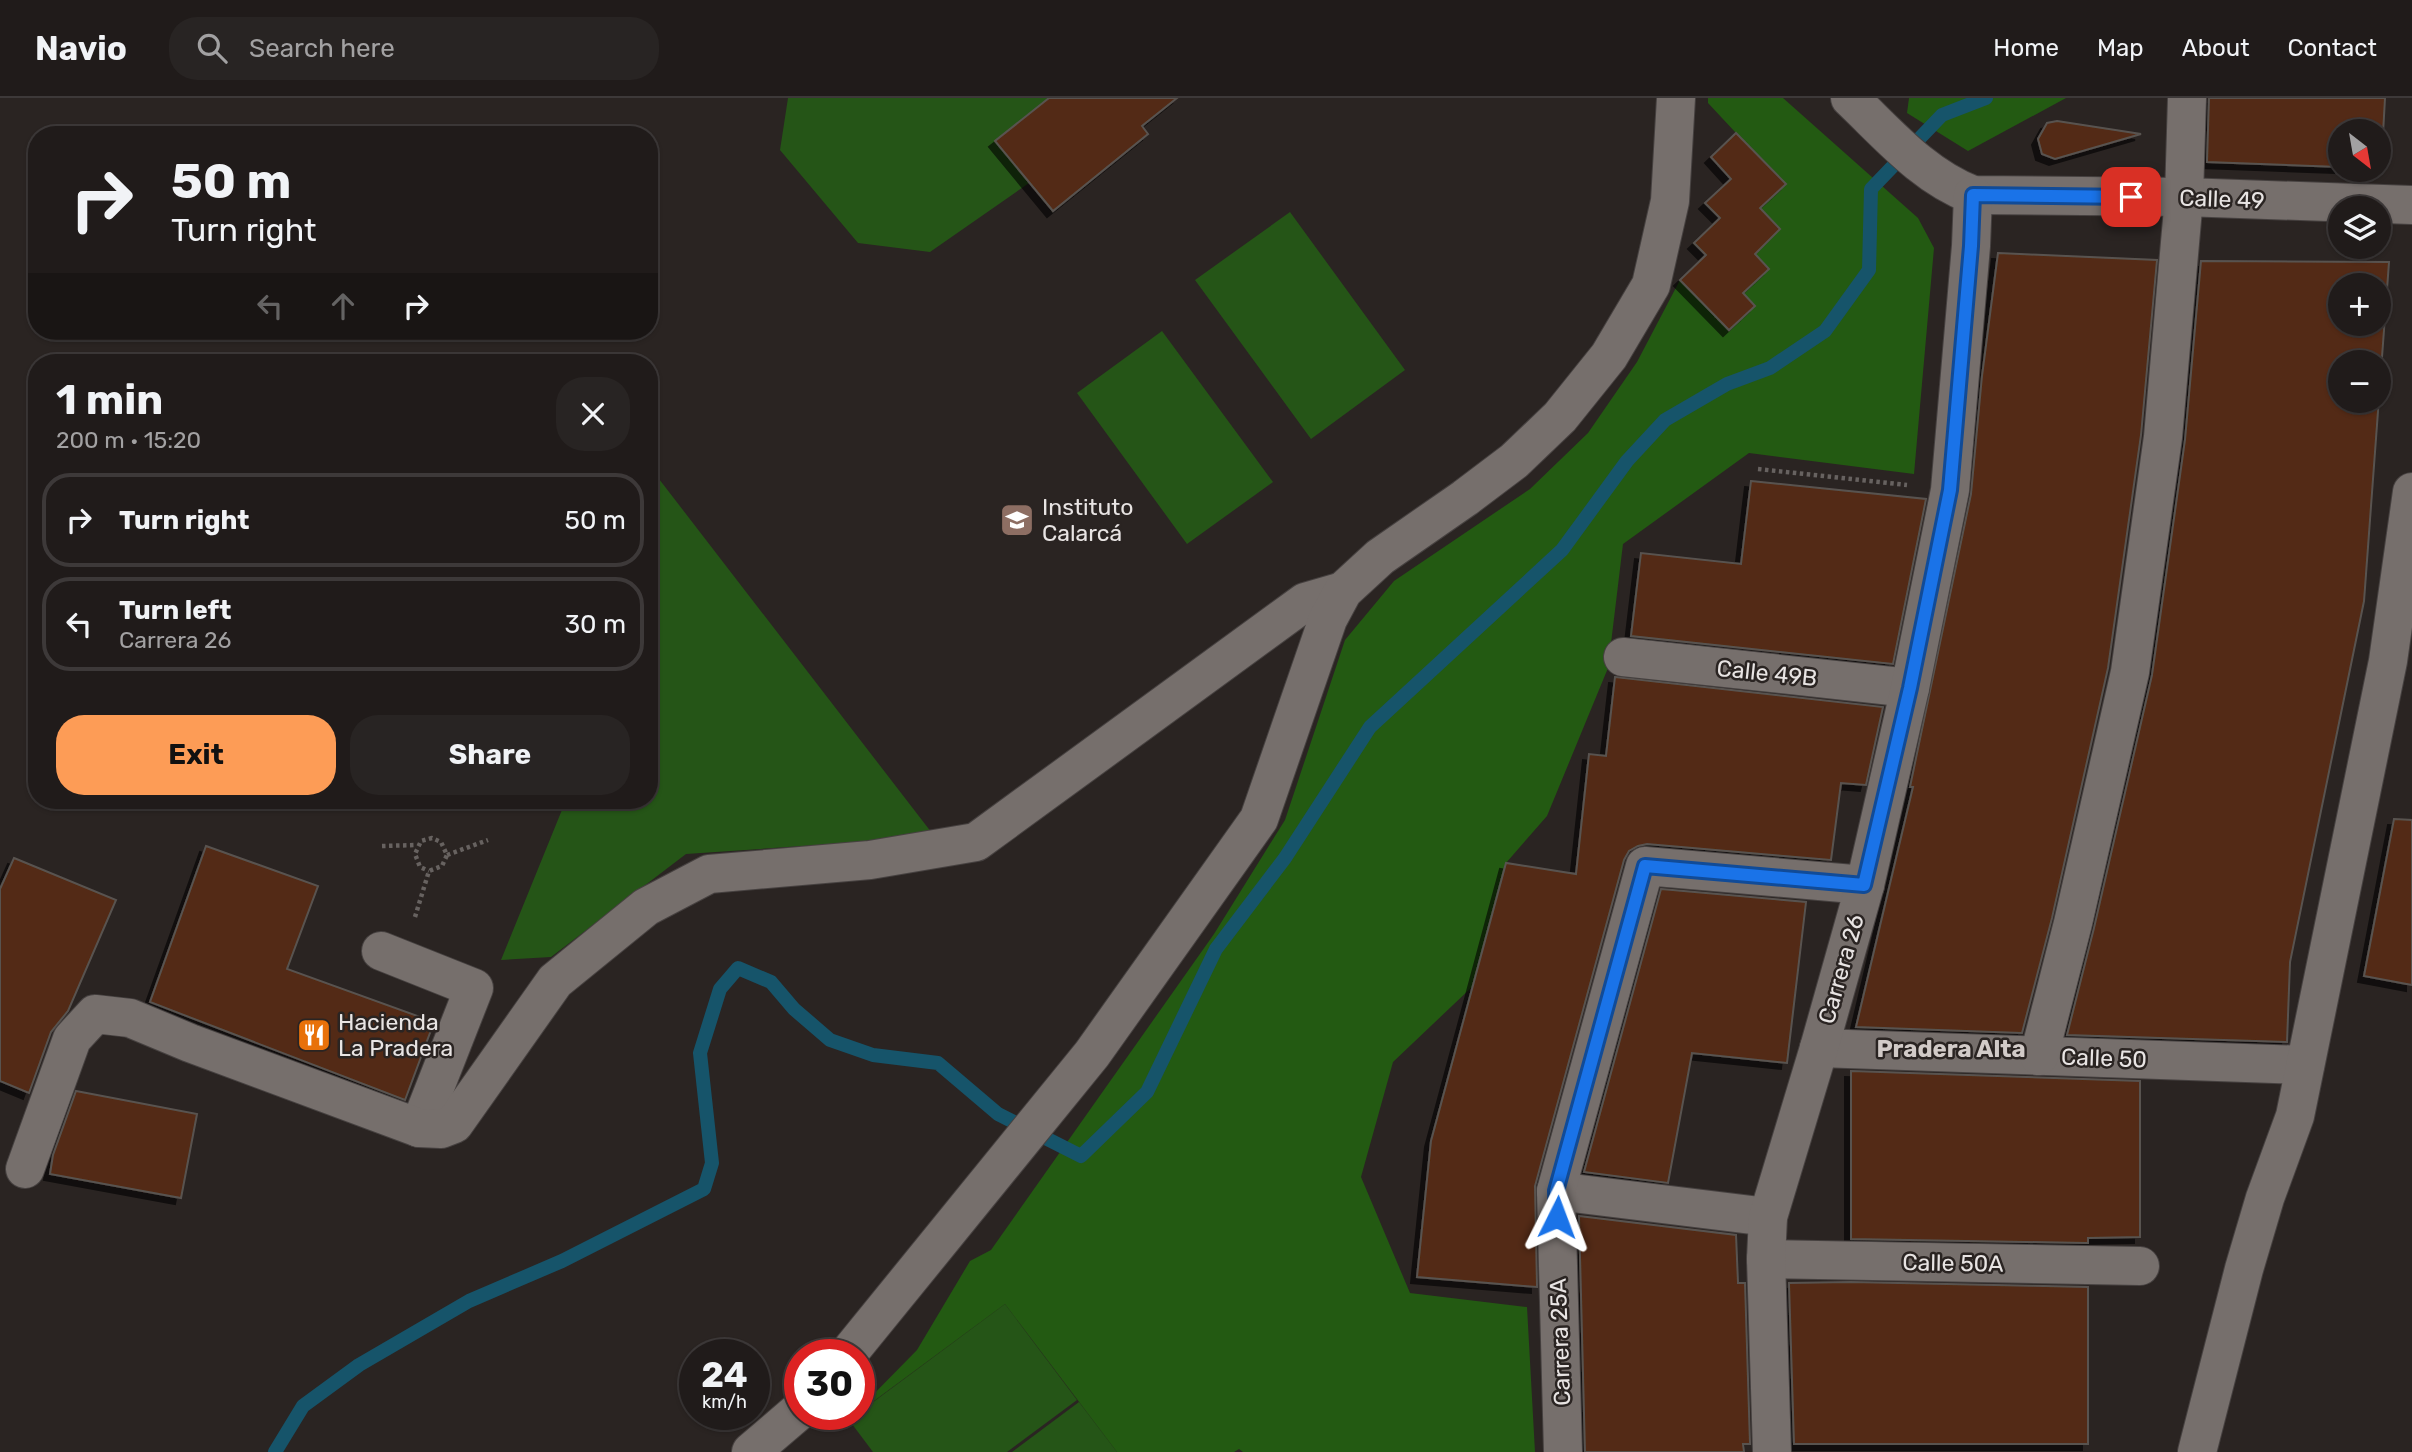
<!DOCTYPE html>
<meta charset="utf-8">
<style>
:root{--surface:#201b1a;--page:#282423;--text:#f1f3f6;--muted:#a2a1a2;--line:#3d3939;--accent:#fd9c56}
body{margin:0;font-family:Rubik,sans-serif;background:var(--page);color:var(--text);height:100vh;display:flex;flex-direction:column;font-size:26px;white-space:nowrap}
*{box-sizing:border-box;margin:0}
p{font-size:23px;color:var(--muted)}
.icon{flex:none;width:38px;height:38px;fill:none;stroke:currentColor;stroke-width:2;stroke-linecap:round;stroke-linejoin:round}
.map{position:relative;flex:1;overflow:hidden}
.sheet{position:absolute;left:28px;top:256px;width:630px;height:455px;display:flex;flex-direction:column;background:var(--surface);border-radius:28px;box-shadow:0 2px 5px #0004,0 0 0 2px var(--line)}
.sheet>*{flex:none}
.top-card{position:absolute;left:28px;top:28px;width:630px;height:214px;border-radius:28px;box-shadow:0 2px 5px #0004,0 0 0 2px var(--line);background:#201b1a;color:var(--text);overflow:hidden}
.needle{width:46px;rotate:149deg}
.tools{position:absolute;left:2328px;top:21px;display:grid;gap:14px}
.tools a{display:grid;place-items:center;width:63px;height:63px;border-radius:50%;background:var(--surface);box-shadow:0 2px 5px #0004,0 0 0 2px var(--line);font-size:35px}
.speed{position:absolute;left:679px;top:1241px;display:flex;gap:14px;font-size:35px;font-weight:700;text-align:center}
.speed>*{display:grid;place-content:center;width:91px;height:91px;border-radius:50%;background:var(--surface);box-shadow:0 2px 5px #0004,0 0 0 2px var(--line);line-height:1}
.speed small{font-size:18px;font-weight:400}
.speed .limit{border:10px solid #d22;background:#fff;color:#111}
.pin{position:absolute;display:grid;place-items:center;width:60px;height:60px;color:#fff;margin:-30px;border-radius:14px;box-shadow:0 4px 10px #0006}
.me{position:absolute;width:77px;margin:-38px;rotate:3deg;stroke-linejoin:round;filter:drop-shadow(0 0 5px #0008)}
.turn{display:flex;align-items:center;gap:24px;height:147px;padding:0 28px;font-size:32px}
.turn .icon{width:91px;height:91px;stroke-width:2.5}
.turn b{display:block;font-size:49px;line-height:60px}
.lanes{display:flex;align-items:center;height:66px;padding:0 28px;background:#0003;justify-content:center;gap:35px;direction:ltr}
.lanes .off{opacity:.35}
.round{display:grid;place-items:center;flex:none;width:74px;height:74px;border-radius:28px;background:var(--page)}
.summary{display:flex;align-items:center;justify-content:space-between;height:119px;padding:0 28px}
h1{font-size:42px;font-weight:700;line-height:52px}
.primary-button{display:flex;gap:14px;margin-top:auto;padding:14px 28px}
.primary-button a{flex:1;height:80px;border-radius:28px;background:var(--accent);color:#111;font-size:28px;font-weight:700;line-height:80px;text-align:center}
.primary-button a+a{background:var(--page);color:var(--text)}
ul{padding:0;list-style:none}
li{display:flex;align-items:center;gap:21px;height:94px;margin:0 14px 10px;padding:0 14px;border:4px solid var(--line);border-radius:28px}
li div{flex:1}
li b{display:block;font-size:26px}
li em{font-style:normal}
header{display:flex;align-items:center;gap:42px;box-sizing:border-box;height:98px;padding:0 35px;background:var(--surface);border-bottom:2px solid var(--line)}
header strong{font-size:33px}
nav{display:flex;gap:38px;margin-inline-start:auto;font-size:24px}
.search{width:490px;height:63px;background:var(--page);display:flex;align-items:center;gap:18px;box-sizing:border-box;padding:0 24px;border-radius:28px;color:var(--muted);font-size:26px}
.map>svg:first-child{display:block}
</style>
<header>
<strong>Navio</strong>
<div class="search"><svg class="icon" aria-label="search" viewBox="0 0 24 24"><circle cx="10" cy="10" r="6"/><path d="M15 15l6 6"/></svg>Search here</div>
<nav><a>Home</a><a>Map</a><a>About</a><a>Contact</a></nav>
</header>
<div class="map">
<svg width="2412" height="1354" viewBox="0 0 2412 1354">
<defs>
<filter id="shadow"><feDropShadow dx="-6" dy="6" stdDeviation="0" flood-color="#0009"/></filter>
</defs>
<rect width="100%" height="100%" fill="#2a2422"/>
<g fill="#255517">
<path d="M 788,0 L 1049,0 L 995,43 L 1029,85 L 930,154 L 858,145 L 780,52 Z"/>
<path d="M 1290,114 L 1405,272 L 1311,341 L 1195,182 Z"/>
<path d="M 1162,233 L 1273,384 L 1187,446 L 1077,295 Z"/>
<path d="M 649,368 L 935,739 L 686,756 L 551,859 L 501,862 L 566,702 L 649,702 Z"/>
<path d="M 1005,1206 L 1077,1302 L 1007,1354 L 873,1354 L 849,1322 Z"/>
<path d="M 1079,1304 L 1117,1354 L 1012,1354 Z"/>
</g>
<g fill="#235a12">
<path d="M 1708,0 L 1783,0 L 1918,120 L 1934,150 L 1914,376 L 1749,355 L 1623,446 L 1608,570 L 1547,718 L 1506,765 L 1473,888 L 1393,964 L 1361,1079 L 1410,1195 L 1527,1209 L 1535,1354 L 1243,1354 L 1239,1351 L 1234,1354 L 1117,1354 L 1005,1206 L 859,1314 L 859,1311 L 917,1252 L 970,1163 L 991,1152 L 1214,836 L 1285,722 L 1345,542 L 1394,483 L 1530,391 L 1588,335 L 1637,264 L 1680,182 L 1729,232 L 1755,208 L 1743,195 L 1768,171 L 1755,156 L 1780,131 L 1760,110 L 1736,35 L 1708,5 Z"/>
<path d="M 1909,0 L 2066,0 L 1968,53 L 1907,15 Z"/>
</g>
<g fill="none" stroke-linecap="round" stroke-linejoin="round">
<path stroke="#16546a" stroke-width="14" d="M 275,1354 L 303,1308 L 359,1267 L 469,1203 L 562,1163 L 704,1091 L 712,1065 L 700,955 L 720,891 L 738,870 L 771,884 L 794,911 L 830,942 L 873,957 L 938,965 L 998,1016 L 1081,1058 L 1147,994 L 1216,851 L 1285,760 L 1370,629 L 1562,452 L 1627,363 L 1665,322 L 1727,286 L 1770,270 L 1825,233 L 1869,172 L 1871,91 L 1942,17 L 1986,0"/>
</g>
<g fill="#532a12" stroke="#595350" stroke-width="2" fill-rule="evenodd" filter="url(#shadow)">
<path d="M 1049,0 L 1177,0 L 1142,28 L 1148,36 L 1053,113 L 995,43 Z"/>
<path d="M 2209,0 L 2385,0 L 2381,71 L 2378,71 L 2378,33 L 2340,33 L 2340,69 L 2207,64 Z"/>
<path d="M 2057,23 L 2141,36 L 2055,61 L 2042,56 L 2038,41 L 2047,25 Z"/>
<path d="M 1736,35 L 1786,86 L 1760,110 L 1780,131 L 1755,156 L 1769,171 L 1743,195 L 1755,208 L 1729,232 L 1680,182 L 1706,157 L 1694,145 L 1720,120 L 1705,105 L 1731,81 L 1711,59 Z"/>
<path d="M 1998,155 L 2157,162 L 2141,337 L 2108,570 L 2052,820 L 2022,935 L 1856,929 L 1913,689 L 1910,689 L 1971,396 L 1982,278 Z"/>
<path d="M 2201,163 L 2389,164 L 2364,503 L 2290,864 L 2287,944 L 2067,937 L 2094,830 L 2152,577 L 2185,342 ZM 2340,187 L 2378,187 L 2378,226 L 2340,226 ZM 2340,264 L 2378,264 L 2378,303 L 2340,303 Z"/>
<path d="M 1751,383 L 1926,401 L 1893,566 L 1631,538 L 1641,455 L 1741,466 Z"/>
<path d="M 1615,579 L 1883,609 L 1866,687 L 1841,685 L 1831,762 L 1647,746 L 1638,748 L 1629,753 L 1624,762 L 1535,1088 L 1537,1189 L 1417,1179 L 1431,1043 L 1506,765 L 1576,776 L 1589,656 L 1606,658 Z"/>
<path d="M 2394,721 L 2412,722 L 2412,887 L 2364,878 Z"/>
<path d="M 206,748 L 318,788 L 287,871 L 434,924 L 405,1002 L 150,904 Z"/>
<path d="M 14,760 L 116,802 L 68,913 L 51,934 L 29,995 L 0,983 L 0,791 Z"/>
<path d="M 1661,791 L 1806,804 L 1787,965 L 1692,955 L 1668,1085 L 1584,1074 Z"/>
<path d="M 1851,973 L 2140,983 L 2140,1139 L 2088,1140 L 2088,1145 L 1851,1141 Z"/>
<path d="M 76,993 L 197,1016 L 181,1100 L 50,1076 L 53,1057 Z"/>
<path d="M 1579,1118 L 1736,1137 L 1738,1185 L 1745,1185 L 1750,1346 L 1743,1346 L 1744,1354 L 1585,1354 Z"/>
<path d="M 1851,1184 L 2088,1189 L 2088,1346 L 1794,1346 L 1789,1185 Z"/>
</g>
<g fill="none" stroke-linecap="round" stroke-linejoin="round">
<g stroke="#464140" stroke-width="40">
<g id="minor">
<path d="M 1850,0 C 1888,36 1923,78 1973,97 L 2184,99 L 2412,107"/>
<path d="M 1623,559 L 1910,590"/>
<path d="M 381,853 L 474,890 L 419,1030"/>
<path d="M 1819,950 L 2305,967"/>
<path d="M 2039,958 L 2073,825 L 2130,574 L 2163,339 L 2184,99 L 2187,0"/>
<path d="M 25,1071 L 72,941 L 95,916 L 130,920 L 190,945 L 419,1030 L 441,1031 L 454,1026 L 555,883 L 646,809 L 709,776 L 870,762 L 976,744 L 1305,504 L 1343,493"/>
<path d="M 1556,1093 L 1768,1119"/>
<path d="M 1766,1161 L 2140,1168"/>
<path d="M 848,1256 L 1092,956 L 1259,721 L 1328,521 L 1343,493 L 1380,459 L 1465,400 L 1514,363 L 1560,319 L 1609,258 L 1651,187 L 1670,103 L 1676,0"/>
<path d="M 751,1354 L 800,1312"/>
<path d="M 1563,1354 L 1556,1093 L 1645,768 L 1865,787"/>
<path d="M 1772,1354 L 1766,1161 L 1768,1119 L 1819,950 L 1865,787 L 1910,590 L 1950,392 L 1971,148 L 1973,97"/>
<path d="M 2197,1354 L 2244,1171 L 2265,1100 L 2295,1018 L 2388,563 L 2412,394"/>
</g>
</g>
<g stroke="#676260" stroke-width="4.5" stroke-dasharray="3.5 3.5" stroke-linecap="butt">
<path d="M 1758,371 L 1907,387"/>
<path d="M 382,748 L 416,747"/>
<path d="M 447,757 L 488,742"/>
<path d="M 415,819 L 429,773 L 442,768 L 447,757 L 441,744 L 432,740 L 421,743 L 415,756 L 420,769 L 429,773"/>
</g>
<use href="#minor" stroke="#766f6c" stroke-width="38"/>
</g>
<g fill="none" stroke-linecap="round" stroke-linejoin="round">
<g stroke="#114b97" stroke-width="18">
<path id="route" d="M 1557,1119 L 1556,1093 L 1645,768 L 1864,787 L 1910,590 L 1950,392 L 1971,148 L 1973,97 L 2131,99"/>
</g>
<use href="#route" stroke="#1a73e8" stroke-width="12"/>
</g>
<defs>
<g id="university-square" transform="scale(1.75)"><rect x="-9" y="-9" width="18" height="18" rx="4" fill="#8d6e63" stroke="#2a2422"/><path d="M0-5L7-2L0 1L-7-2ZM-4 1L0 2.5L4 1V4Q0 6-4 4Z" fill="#fff"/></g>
<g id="restaurant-square" transform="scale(1.75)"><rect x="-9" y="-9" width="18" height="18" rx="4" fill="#e8710a" stroke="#2a2422"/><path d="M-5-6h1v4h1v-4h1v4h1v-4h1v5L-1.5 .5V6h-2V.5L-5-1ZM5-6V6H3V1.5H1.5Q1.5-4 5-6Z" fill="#fff"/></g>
</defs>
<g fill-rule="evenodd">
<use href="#university-square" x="1017" y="422"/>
<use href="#restaurant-square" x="314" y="937"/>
</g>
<g text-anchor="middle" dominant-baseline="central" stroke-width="5" stroke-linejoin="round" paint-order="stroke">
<g font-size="23" fill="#e8e4e3" stroke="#2a2422">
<text transform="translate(2222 101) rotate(2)">Calle 49</text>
<text transform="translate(1767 575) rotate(6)">Calle 49B</text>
<text transform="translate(1841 871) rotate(-74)">Carrera 26</text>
<text transform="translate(2104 960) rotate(2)">Calle 50</text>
<text transform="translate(1953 1165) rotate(1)">Calle 50A</text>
<text transform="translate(1560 1244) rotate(-92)">Carrera 25A</text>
</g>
<g font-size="23" fill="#e8e4e3" stroke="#2a2422" text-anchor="start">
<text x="1042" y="409">Instituto<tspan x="1042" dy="26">Calarcá</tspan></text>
<text x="338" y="924">Hacienda<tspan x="338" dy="26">La Pradera</tspan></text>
</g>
<g font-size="24" font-weight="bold" fill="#d2cbc8" stroke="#2a2422">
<text x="1951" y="951">Pradera Alta</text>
</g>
</g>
</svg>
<div class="tools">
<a><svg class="needle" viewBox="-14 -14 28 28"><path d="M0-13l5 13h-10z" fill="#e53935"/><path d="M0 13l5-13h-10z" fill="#a2a1a2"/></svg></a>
<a><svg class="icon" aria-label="layers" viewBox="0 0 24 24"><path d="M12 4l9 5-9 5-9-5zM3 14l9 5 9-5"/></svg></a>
<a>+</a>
<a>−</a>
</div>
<div class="speed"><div>24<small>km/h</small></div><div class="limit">30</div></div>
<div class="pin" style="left:2131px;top:99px;background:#d93025"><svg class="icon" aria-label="arrive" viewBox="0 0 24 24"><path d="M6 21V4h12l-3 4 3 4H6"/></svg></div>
<svg class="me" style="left:1557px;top:1119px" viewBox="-20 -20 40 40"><path d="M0-17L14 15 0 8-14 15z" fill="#1a73e8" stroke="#fff" stroke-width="4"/></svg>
<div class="top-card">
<div class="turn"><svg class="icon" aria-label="right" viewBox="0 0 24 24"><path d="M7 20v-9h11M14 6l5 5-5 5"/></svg><div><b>50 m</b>Turn right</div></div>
<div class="lanes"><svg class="icon off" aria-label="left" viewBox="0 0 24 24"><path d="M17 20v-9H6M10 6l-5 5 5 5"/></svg><svg class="icon off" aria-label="ahead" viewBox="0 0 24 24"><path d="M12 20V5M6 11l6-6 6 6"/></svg><svg class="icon" aria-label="right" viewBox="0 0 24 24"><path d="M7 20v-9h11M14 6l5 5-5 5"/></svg></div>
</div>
<section class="sheet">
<div class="summary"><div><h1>1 min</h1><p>200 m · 15:20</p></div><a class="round"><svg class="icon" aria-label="close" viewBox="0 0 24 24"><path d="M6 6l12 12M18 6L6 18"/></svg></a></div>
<ul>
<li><svg class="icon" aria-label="right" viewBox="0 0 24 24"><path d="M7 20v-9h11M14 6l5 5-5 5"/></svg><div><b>Turn right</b></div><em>50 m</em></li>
<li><svg class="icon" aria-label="left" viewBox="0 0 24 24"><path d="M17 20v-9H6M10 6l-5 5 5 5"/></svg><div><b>Turn left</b><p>Carrera 26</p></div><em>30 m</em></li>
</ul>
<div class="primary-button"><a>Exit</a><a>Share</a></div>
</section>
</div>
